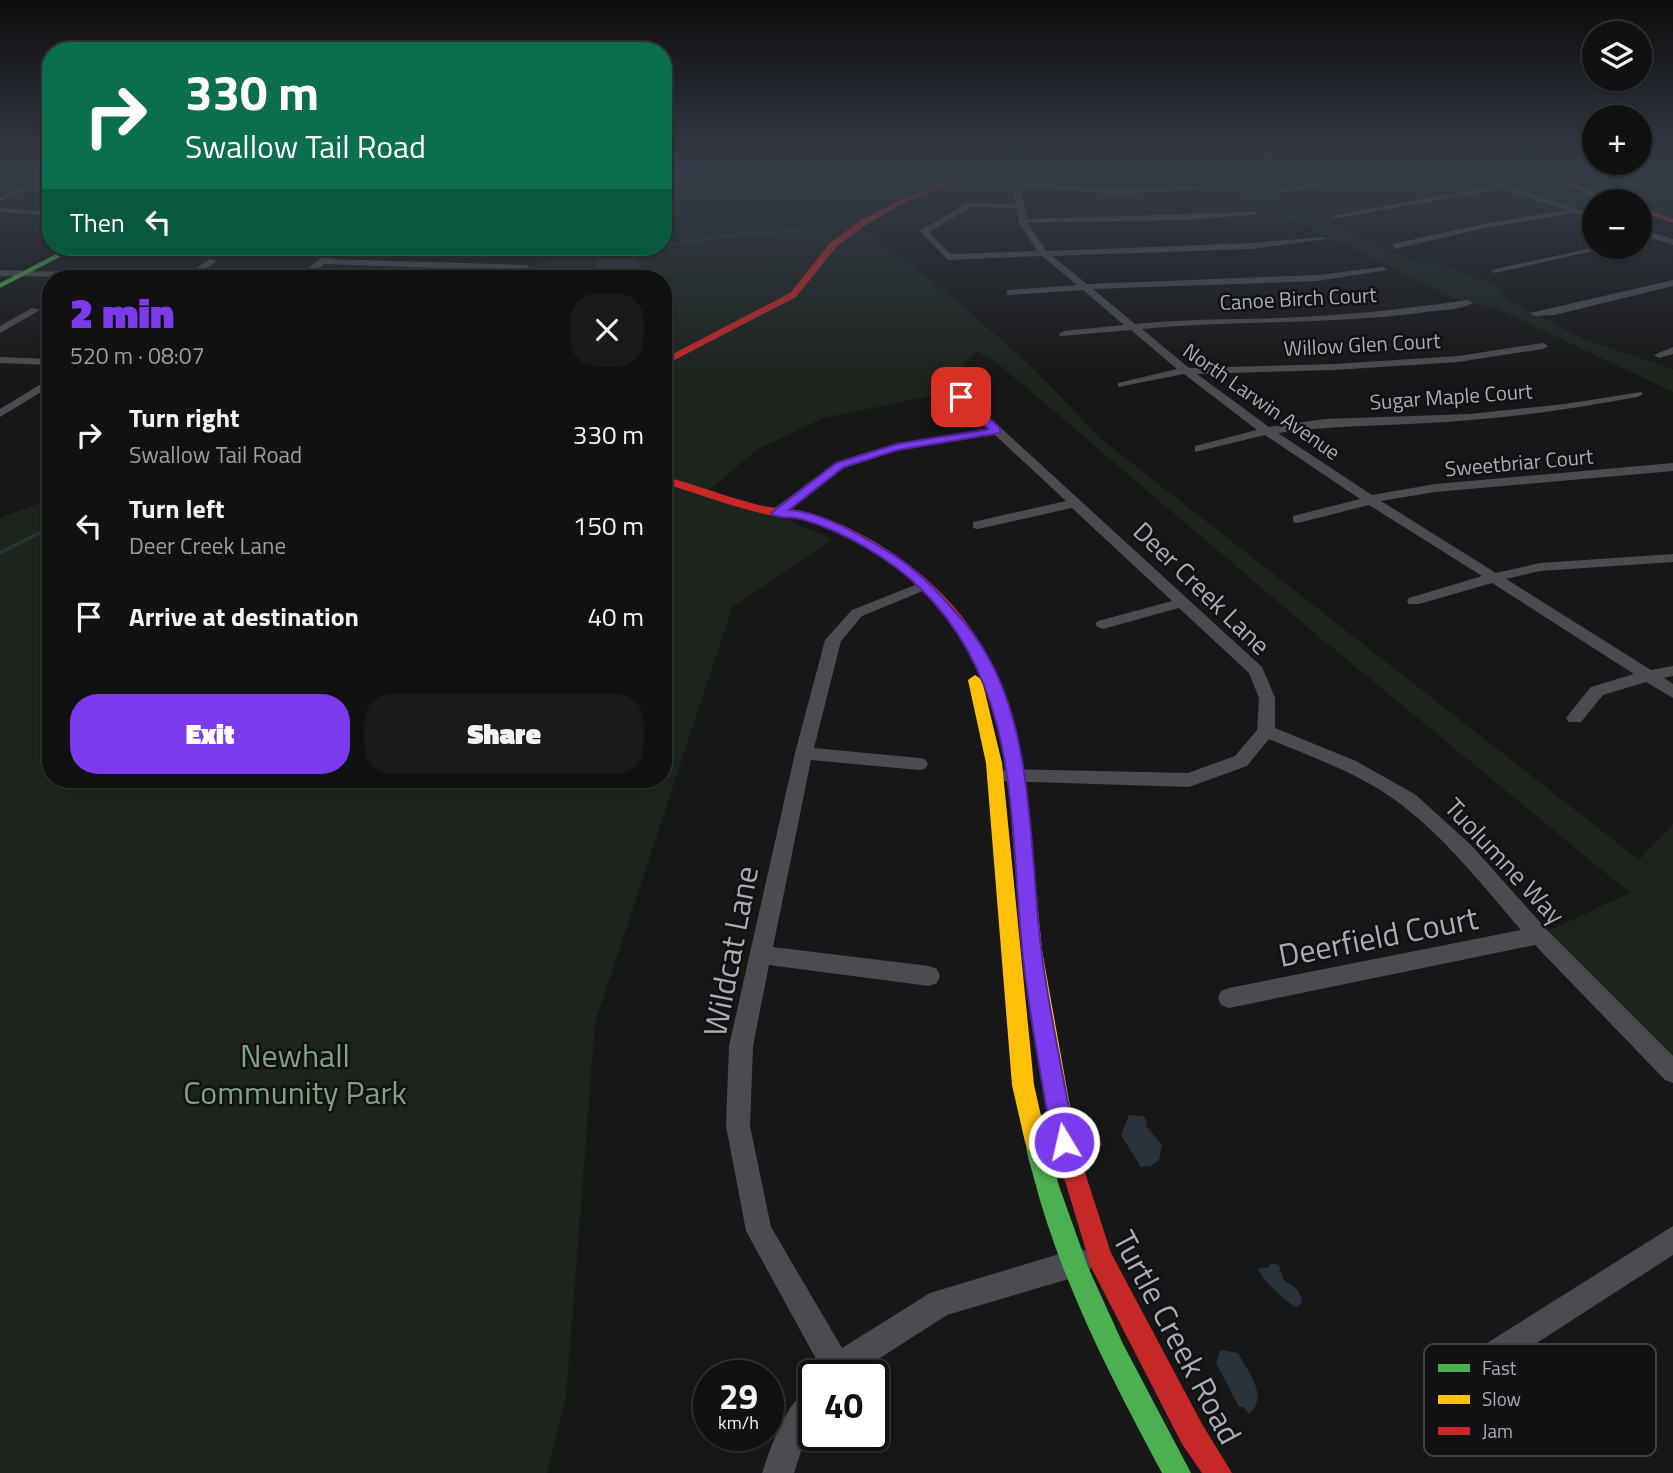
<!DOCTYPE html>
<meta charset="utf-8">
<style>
:root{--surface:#111;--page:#1a1a1a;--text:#f1f3f6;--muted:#9c9d9f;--line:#303131;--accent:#7c3aed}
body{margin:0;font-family:"Titillium Web",sans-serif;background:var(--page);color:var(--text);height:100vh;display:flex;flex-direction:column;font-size:26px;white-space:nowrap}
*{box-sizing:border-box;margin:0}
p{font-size:23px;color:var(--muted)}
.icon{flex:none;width:38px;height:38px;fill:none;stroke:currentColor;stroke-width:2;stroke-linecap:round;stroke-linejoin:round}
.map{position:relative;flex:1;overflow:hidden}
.sheet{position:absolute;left:42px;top:270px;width:630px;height:518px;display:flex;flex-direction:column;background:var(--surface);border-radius:28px;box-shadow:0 2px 5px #0004,0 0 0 2px var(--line)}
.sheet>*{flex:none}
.top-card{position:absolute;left:42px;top:42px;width:630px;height:214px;border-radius:28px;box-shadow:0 2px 5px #0004,0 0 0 2px var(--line);background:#0b6e4f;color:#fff;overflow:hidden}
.tools{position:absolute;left:1582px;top:21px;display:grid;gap:14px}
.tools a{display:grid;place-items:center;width:70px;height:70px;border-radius:50%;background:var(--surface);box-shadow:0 2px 5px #0004,0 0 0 2px var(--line);font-size:35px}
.speed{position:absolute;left:693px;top:1360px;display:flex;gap:14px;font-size:35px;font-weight:700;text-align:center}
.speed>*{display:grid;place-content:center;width:91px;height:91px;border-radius:50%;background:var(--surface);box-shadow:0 2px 5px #0004,0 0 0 2px var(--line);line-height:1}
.speed small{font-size:18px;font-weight:400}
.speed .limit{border:4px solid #111;border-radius:10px;background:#fff;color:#111}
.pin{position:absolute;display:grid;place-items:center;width:60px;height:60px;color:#fff;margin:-30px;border-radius:14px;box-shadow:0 4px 10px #0006}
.me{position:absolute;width:77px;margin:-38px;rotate:351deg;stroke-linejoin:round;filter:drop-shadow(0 0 5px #0008)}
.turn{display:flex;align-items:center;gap:24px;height:147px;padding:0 28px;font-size:32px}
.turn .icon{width:91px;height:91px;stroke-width:2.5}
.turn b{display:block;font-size:49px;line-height:60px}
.then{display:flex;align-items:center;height:66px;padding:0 28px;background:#0003;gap:14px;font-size:26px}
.round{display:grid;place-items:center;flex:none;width:74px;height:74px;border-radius:28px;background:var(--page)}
.head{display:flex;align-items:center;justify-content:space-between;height:119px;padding:0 28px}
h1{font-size:42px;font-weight:800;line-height:52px;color:var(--accent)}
.button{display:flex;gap:14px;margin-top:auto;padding:14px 28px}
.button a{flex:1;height:80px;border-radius:28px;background:var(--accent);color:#fff;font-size:28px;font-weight:800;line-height:80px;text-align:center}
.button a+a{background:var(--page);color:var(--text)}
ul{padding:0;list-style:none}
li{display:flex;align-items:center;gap:21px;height:91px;padding:0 28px}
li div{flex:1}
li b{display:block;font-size:26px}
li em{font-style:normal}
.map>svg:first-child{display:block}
</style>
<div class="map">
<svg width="1673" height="1473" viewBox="0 0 1673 1473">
<rect width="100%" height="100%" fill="#171717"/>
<g fill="#1d241e">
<path d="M 663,172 L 974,172 L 927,191 L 859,226 L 962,305 L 1035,370 L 1101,439 L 1639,860 L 1673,824 L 1673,1072 L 1539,935 L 1630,893 L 1317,635 L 996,362 L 976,351 L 942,385 L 946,393 L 823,418 L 756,450 L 707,492 L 777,513 L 796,524 L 833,539 L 732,608 L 595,1023 L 566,1398 L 547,1473 L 0,1473 L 0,518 L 51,499 L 51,779 L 663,779 L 663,278 L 508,278 L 526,268 L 583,247 L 663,247 Z"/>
<path d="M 983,172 L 1210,172 L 1420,264 L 1435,262 L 1509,291 L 1499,294 L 1581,338 L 1673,369 L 1673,392 L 1494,307 L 1468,303 L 1452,297 L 1224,186 L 1209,188 L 1184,172 L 1073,174 L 1027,181 Z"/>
<path d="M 1457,172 L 1524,172 L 1596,201 L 1594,217 Z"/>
<path d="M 1537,172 L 1673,172 L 1673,221 L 1640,210 L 1640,201 L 1613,201 Z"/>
</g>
<g fill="#2a3239">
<path d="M 628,248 L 633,249 L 630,254 L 650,278 L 573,278 L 577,271 L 591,270 L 598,264 L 598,260 L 591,257 L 598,250 Z"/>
<path d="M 1129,1115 L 1143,1116 L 1148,1122 L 1146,1126 L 1162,1145 L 1159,1160 L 1151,1166 L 1141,1167 L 1121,1135 Z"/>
<path d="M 1271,1263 L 1279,1265 L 1283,1279 C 1293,1287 1301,1288 1302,1303 L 1296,1307 C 1285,1302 1262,1279 1258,1269 L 1269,1267 Z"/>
<path d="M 1220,1350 L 1238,1353 C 1247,1371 1270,1396 1249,1414 L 1243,1407 L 1239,1407 L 1216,1363 Z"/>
</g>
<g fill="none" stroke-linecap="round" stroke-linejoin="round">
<g stroke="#2a3239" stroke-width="2.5">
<path d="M 663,189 L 686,172"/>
<path d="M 663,245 L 751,233 L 823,229"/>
<path d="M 643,247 L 649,247"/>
</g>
<path stroke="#2a3239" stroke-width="3.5" d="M 0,553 L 51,527"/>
<g fill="#4b4c50" fill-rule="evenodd">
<path d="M 1188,172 L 1140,178 L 1056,177 L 1029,183 L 1121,190 L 1209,186 L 1213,188 L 1121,194 L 1026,187 L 1022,193 L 1027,219 L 1255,212 L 1259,214 L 1188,220 L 1028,223 L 1046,251 L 1252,243 L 1323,237 L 1327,239 L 1252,249 L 1052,256 L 1087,284 L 1318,275 L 1383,267 L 1387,270 L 1318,281 L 1093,289 L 1135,324 C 1191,318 1246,320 1302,317 C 1358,314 1413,308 1468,300 L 1473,303 C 1461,310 1440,310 1426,312 C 1331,325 1236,320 1142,329 L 1189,368 L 1334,364 L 1458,356 L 1543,343 L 1548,346 L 1543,349 L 1458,362 L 1334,370 L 1197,374 L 1269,427 L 1325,419 L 1470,414 L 1565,404 L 1641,392 L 1643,394 L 1637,397 C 1582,407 1527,416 1471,420 C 1407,426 1342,424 1278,433 L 1372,495 L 1435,484 L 1673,463 L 1673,471 L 1435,492 L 1381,501 L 1496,573 L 1540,563 L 1673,554 L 1673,562 L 1540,571 L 1506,579 L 1651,670 L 1673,666 L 1673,676 L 1664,678 L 1673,684 L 1673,698 L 1646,682 L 1603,695 L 1581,722 L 1569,722 L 1566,718 L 1569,714 L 1591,687 L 1634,674 L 1492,583 L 1419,604 L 1409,604 L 1407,601 L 1409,598 L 1482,576 L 1369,505 L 1298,523 L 1293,522 L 1293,516 L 1360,499 L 1265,435 L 1195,452 L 1195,446 L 1257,430 L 1184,374 L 1118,387 L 1118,383 L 1177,369 L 1131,330 L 1060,336 L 1059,334 L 1064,331 L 1124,325 L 1083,290 L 1007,295 L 1007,291 L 1010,290 L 1077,285 L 1042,256 L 948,260 L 920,231 L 967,203 L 1015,204 L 1014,193 L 1024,179 L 1056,173 ZM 971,207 L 1016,208 L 1018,221 L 1037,251 L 950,254 L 929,232 Z"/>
<path d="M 1386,172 L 1405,172 L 1269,194 L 1265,192 Z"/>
<path d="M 1454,172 L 1465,172 L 1594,215 L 1594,219 L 1575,213 L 1484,228 L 1395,249 L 1392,244 L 1484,224 L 1565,210 L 1502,189 L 1336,218 L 1332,216 L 1493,186 Z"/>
<path d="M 19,187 L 26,189 L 0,202 L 0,197 Z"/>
<path d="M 0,208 L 51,212 L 51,216 L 0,212 Z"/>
<path d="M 1640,229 L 1673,239 L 1673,245 L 1640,234 Z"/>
<path d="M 335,247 L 344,247 L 330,259 L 526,265 L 530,268 L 526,271 L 324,264 L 305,278 L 296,278 Z"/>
<path d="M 1596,247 L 1611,247 L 1495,273 L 1491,270 Z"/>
<path d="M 210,259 L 217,261 L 192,278 L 181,278 Z"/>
<path d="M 0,270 L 163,275 L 168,278 L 0,276 Z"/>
<path d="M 1673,280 L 1673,286 L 1554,315 L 1535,316 L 1530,313 Z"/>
<path d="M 32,308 L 40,310 L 0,333 L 0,326 Z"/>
<path d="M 1673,347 L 1673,354 L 1659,358 L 1654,355 Z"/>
<path d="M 0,357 L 51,359 L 51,365 L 0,363 Z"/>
<path d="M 51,378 L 51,386 L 0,417 L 0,409 Z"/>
<path d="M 946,390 L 965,395 L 1262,667 L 1275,698 L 1275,728 L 1356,761 L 1416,795 L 1471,845 L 1546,929 L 1673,1056 L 1673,1083 L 1665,1080 L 1535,945 L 1229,1008 L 1221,1005 L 1218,998 L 1221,991 L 1229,988 L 1521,930 C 1484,887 1448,841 1403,806 C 1364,775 1314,758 1269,739 L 1247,766 L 1189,787 L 1002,781 L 999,776 L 1002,771 L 1008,769 L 1188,773 L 1235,756 L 1257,730 L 1259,698 L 1249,673 L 1179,608 L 1103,629 L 1098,627 L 1095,624 L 1098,621 L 1172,601 L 1072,508 L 978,529 L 973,528 L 973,522 L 1066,501 L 995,435 L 899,450 L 844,468 L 782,516 L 772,516 L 772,510 L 836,462 L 897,443 L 988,429 L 957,399 L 942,395 L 942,391 Z"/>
<path d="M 925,581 L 932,585 L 930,588 L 862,616 L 841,641 L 814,748 L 919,758 L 925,759 L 928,764 L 925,769 L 919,770 L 811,760 L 773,947 L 929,966 L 937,969 L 940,976 L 937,983 L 929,986 L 769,965 L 753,1046 L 750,1126 L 771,1227 L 842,1348 L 930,1293 L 1079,1248 L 1089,1252 L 1093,1262 L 1089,1272 L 1079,1276 L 947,1315 L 852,1376 L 818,1376 L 821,1368 L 746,1231 L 726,1126 L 729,1046 L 795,753 L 825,640 L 852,610 Z"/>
<path d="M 1673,1226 L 1673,1255 L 1458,1394 L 1448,1399 L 1438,1394 L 1433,1384 L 1438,1374 Z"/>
<path d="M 814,1387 L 814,1429 L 803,1445 L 794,1473 L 762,1473 C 772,1446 785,1399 814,1387 Z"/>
</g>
<g fill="#4caf50" fill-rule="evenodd">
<path d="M 70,247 L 79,247 L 0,288 L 0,283 Z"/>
<path d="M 1036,1131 L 1044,1134 L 1047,1142 L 1059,1186 L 1088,1267 L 1123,1344 L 1191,1473 L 1162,1473 C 1111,1378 1060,1280 1033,1175 C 1030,1162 1023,1147 1028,1134 Z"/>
</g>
<g fill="#ffc107" fill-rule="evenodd">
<path d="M 975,675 L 982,680 L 1002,763 L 1034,1085 L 1047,1142 L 1044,1150 L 1036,1153 L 1028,1150 L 1025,1142 L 1012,1085 L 986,763 L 968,680 Z"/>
<path d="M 1003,709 L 1011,714 L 1024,776 L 1042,950 L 1078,1151 L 1075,1159 L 1067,1162 L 1059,1159 L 1056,1151 L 1022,950 L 1008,776 L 995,714 Z"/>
</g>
<g fill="#c62828" fill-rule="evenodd">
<path d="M 968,172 L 977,172 L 903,203 L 867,224 L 837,246 L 796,297 L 663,366 L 663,359 L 790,293 L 831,242 L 861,220 L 899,201 Z"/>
<path d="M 1534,172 L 1544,172 L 1616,201 L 1607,201 Z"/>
<path d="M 1640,208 L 1673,219 L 1673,223 L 1640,212 Z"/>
<path d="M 663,476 C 694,484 724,496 755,504 C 772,509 790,508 807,512 C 872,531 940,579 976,636 C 991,661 1001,687 1011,714 L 1008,718 L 998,718 L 995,714 C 987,687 978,660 962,636 C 929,588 876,546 822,525 C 801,518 781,518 760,513 C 727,505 695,493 663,483 Z"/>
<path d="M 1067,1140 L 1075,1143 L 1078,1151 L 1111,1253 L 1202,1424 L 1232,1473 L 1202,1473 L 1182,1444 L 1091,1267 L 1056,1151 L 1059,1143 Z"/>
</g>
</g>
<linearGradient id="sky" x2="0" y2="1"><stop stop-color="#0d0d0d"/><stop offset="0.45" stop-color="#363c47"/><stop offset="1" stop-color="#363c47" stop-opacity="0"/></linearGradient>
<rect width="1673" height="379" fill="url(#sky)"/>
<path fill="#7c3aed" stroke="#51269a" stroke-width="2" d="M 957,395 L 964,395 L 1000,428 L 1000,433 L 898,450 L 844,467 L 789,510 C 819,512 851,530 877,545 C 905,560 929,581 950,606 C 964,621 978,638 988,657 C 1034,737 1030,857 1041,948 C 1049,1013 1064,1077 1075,1142 L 1072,1150 L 1064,1153 L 1056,1150 L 1052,1142 C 1042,1077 1028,1012 1022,947 C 1009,819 1020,685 920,588 C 889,558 843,531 801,519 C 791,516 779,520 771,513 L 836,463 L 897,444 L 988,429 L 957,399 Z"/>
<g text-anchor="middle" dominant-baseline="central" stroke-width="5" stroke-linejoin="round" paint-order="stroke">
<g font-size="21" fill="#a8adb8" stroke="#111113">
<text transform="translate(1298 298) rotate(-3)">Canoe Birch Court</text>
<text transform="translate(1362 344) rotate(-3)">Willow Glen Court</text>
<text transform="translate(1451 396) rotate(-4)">Sugar Maple Court</text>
<text transform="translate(1262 401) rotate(35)">North Larwin Avenue</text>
<text transform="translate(1519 462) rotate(-5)">Sweetbriar Court</text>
</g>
<g font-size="26" fill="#a8adb8" stroke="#111113">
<text transform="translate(1202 588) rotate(44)">Deer Creek Lane</text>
<text transform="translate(1505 861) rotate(47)">Tuolumne Way</text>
</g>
<g font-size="32" fill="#a8adb8" stroke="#111113">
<text transform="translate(1378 936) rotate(-11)">Deerfield Court</text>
<text transform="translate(730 951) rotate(-79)">Wildcat Lane</text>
<text transform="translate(1178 1337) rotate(62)">Turtle Creek Road</text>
</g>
<g font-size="32" fill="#7fa381" stroke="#111113">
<text x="295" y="1055">Newhall<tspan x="295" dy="37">Community Park</tspan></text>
</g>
</g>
<rect x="1424" y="1344" width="232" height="112" rx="10" fill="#111113" stroke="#3e4045" stroke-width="2"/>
<rect x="1438" y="1364" width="32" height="8" fill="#4caf50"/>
<rect x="1438" y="1395" width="32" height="9" fill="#ffc107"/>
<rect x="1438" y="1427" width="32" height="8" fill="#c62828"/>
<g font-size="19" fill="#a8adb8">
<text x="1482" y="1375">Fast</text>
<text x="1482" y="1406">Slow</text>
<text x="1482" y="1438">Jam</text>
</g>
</svg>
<div class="tools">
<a><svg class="icon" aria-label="layers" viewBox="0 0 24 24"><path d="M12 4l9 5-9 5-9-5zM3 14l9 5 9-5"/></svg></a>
<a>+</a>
<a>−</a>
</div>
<div class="speed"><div>29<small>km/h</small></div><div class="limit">40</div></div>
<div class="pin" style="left:961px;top:397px;background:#d93025"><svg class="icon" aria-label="arrive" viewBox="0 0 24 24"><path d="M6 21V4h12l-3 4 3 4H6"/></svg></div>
<svg class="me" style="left:1064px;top:1142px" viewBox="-20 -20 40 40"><circle r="17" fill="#7c3aed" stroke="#fff" stroke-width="3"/><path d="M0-11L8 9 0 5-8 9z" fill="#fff"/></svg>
<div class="top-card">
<div class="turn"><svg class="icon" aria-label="right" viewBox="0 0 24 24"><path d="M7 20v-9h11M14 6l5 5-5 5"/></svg><div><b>330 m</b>Swallow Tail Road</div></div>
<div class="then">Then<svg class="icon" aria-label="left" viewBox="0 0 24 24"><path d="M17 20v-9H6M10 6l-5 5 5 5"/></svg></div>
</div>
<section class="sheet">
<div class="head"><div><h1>2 min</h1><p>520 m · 08:07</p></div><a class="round"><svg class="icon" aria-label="close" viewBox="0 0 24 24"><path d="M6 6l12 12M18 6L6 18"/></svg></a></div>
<ul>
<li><svg class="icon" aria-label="right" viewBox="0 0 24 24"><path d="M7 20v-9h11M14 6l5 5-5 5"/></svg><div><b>Turn right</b><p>Swallow Tail Road</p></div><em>330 m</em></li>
<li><svg class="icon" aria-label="left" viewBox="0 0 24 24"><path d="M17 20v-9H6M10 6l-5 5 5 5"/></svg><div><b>Turn left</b><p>Deer Creek Lane</p></div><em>150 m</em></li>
<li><svg class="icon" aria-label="arrive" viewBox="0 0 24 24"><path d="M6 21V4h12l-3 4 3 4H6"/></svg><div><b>Arrive at destination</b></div><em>40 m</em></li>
</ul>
<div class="button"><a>Exit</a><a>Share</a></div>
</section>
</div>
